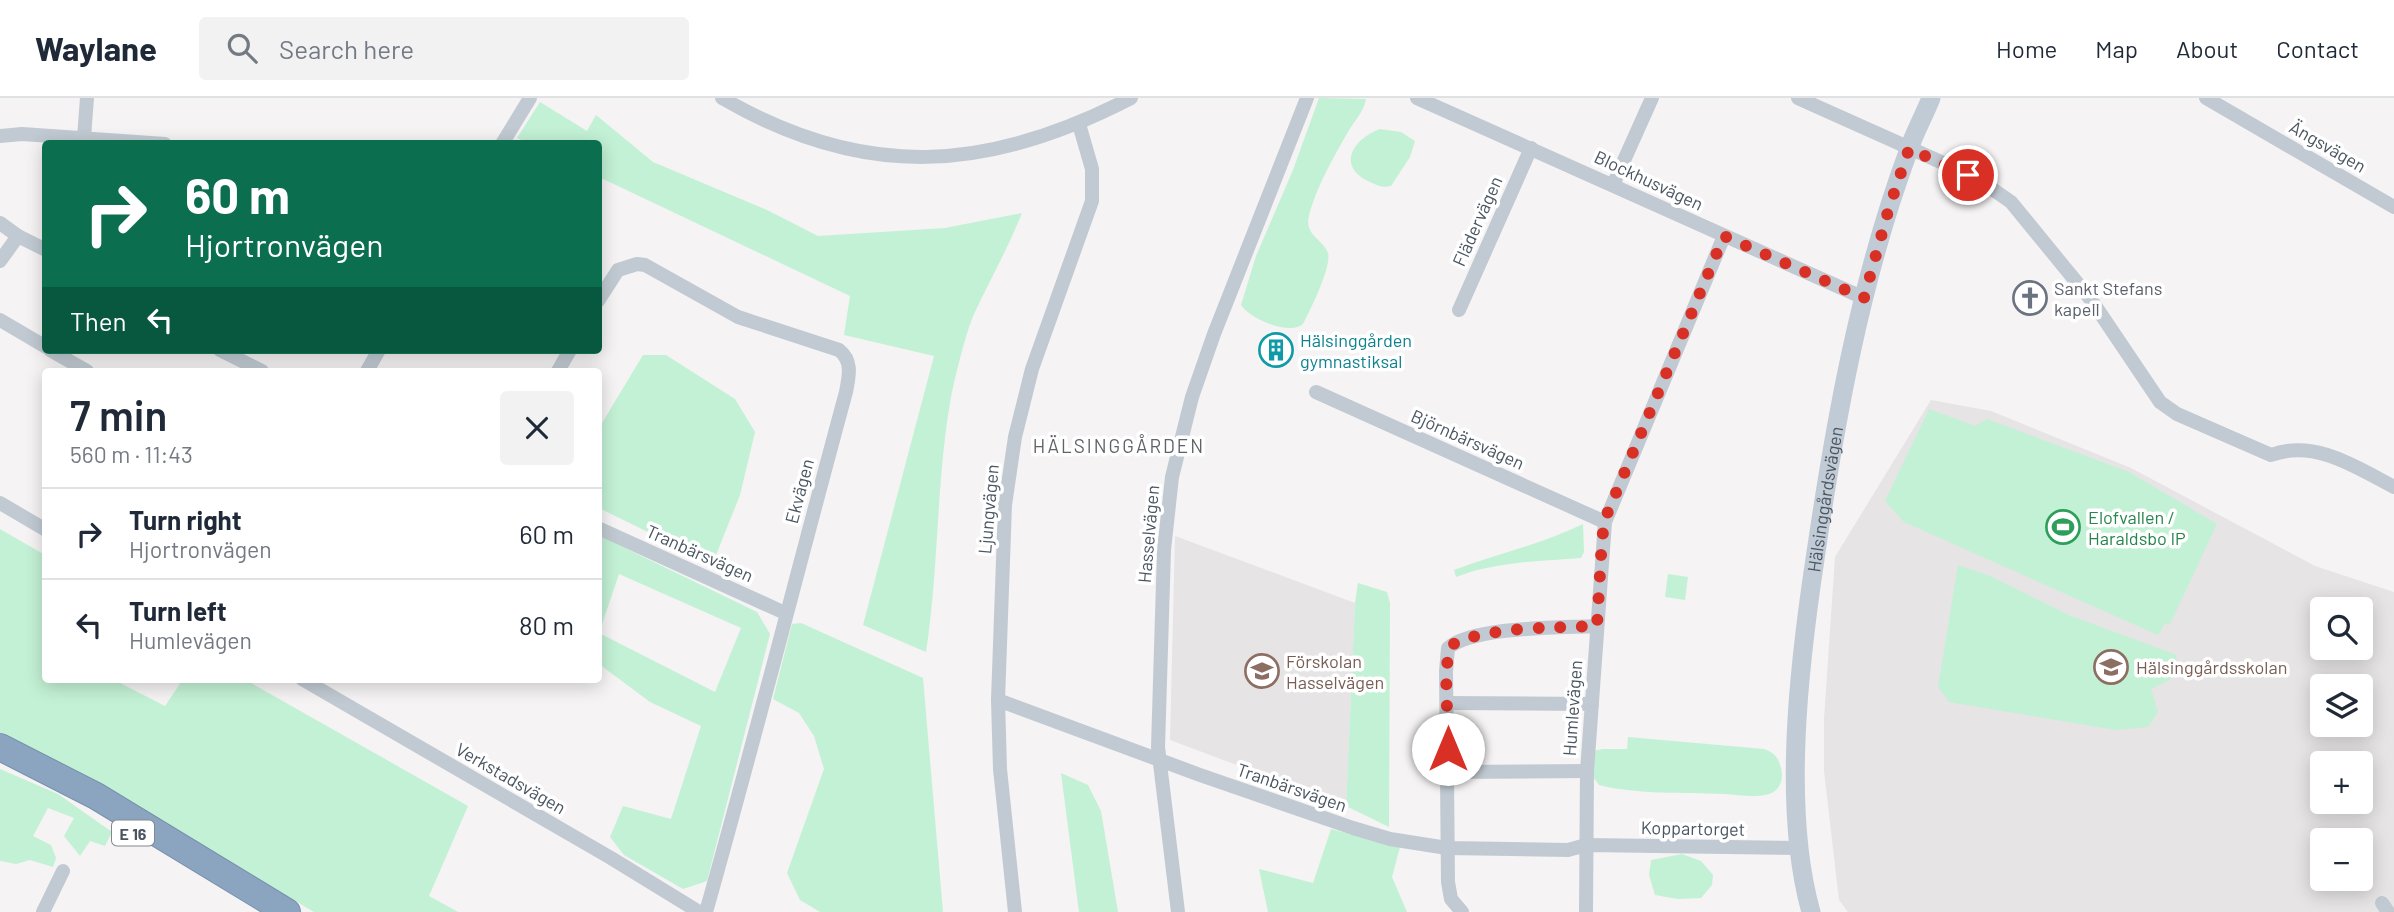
<!DOCTYPE html>
<meta charset="utf-8">
<style>
:root{--surface:#fff;--page:#f2f2f3;--text:#1f2937;--muted:#747a83;--line:#e0e1e3}
body{margin:0;font-family:Barlow,sans-serif;background:var(--page);color:var(--text);height:100vh;display:flex;flex-direction:column;font-size:26px;white-space:nowrap}
*{box-sizing:border-box;margin:0}
p{font-size:23px;color:var(--muted)}
.icon{flex:none;width:38px;height:38px;fill:none;stroke:currentColor;stroke-width:2;stroke-linecap:round;stroke-linejoin:round}
.map{position:relative;flex:1;overflow:hidden}
.panel{position:absolute;left:42px;top:270px;width:560px;height:315px;display:flex;flex-direction:column;background:var(--surface);border-radius:7px;box-shadow:0 4px 18px #0003}
.panel>*{flex:none}
.hud{position:absolute;left:42px;top:42px;width:560px;height:214px;border-radius:7px;box-shadow:0 4px 18px #0003;background:#0b6e4f;color:#fff;overflow:hidden}
.controls{position:absolute;left:2310px;top:499px;display:grid;gap:14px}
.controls a{display:grid;place-items:center;width:63px;height:63px;border-radius:7px;background:var(--surface);box-shadow:0 4px 18px #0003;font-size:35px}
.pin{position:absolute;display:grid;place-items:center;width:60px;height:60px;color:#fff;margin:-30px;border:4px solid #fff;border-radius:50%;box-shadow:0 2px 7px #0007}
.me{position:absolute;width:77px;margin:-38px;rotate:0deg;stroke-linejoin:round;filter:drop-shadow(0 0 5px #0008)}
.turn{display:flex;align-items:center;gap:24px;height:147px;padding:0 28px;font-size:32px}
.turn .icon{width:91px;height:91px;stroke-width:2.5}
.turn b{display:block;font-size:49px;line-height:60px}
.then{display:flex;align-items:center;height:66px;padding:0 28px;background:#0003;gap:14px;font-size:26px}
.round{display:grid;place-items:center;flex:none;width:74px;height:74px;border-radius:7px;background:var(--page)}
.overview{display:flex;align-items:center;justify-content:space-between;height:119px;padding:0 28px}
h1{font-size:42px;font-weight:600;line-height:52px}
ul{padding:0;list-style:none}
li{display:flex;align-items:center;gap:21px;height:91px;padding:0 28px;border-top:2px solid var(--line)}
li div{flex:1}
li b{display:block;font-size:26px}
li em{font-style:normal}
header{display:flex;align-items:center;gap:42px;box-sizing:border-box;height:98px;padding:0 35px;background:var(--surface);border-bottom:2px solid var(--line)}
header strong{font-size:33px}
nav{display:flex;gap:38px;margin-inline-start:auto;font-size:24px}
.search{width:490px;height:63px;background:var(--page);display:flex;align-items:center;gap:18px;box-sizing:border-box;padding:0 24px;border-radius:7px;color:var(--muted);font-size:26px}
.map>svg:first-child{display:block}
</style>
<header>
<strong>Waylane</strong>
<div class="search"><svg class="icon" aria-label="search" viewBox="0 0 24 24"><circle cx="10" cy="10" r="6"/><path d="M15 15l6 6"/></svg>Search here</div>
<nav><a>Home</a><a>Map</a><a>About</a><a>Contact</a></nav>
</header>
<div class="map">
<svg width="2394" height="814" viewBox="0 0 2394 814">
<rect width="100%" height="100%" fill="#f5f3f3"/>
<g fill="#e6e4e5" fill-rule="evenodd">
<path d="M 1931,302 L 1991,313 L 2131,370 L 2315,468 L 2394,494 L 2394,814 L 1848,814 L 1839,802 L 1824,673 L 1824,621 L 1835,459 ZM 2322,511 L 2361,511 L 2361,550 L 2322,550 ZM 2322,588 L 2361,588 L 2361,626 L 2322,626 ZM 2322,665 L 2361,665 L 2361,704 L 2322,704 ZM 2322,742 L 2361,742 L 2361,780 L 2322,780 Z"/>
<path d="M 1175,438 L 1355,505 L 1346,708 L 1170,642 Z"/>
</g>
<g fill="#c3f1d5" fill-rule="evenodd">
<path d="M 1319,0 L 1366,1 C 1364,14 1354,23 1348,34 C 1334,58 1315,92 1309,118 C 1304,137 1323,141 1328,155 C 1332,168 1310,213 1303,226 C 1290,238 1250,221 1241,207 L 1256,158 L 1293,72 Z"/>
<path d="M 540,4 L 587,33 L 596,17 L 653,64 L 767,112 L 818,138 L 945,130 L 1022,115 C 1008,150 990,182 974,216 C 965,237 956,276 951,299 C 936,383 939,470 926,554 L 863,527 L 934,258 L 844,237 L 850,198 L 599,79 L 598,46 L 528,45 L 517,40 Z"/>
<path d="M 1380,31 L 1401,34 L 1415,43 L 1410,59 L 1391,88 C 1382,90 1379,88 1370,84 C 1337,69 1351,42 1380,31 Z"/>
<path d="M 643,257 L 666,257 L 735,301 L 755,334 L 740,397 L 714,462 L 654,437 L 599,410 L 599,330 Z"/>
<path d="M 1929,311 L 1975,328 L 1987,321 L 2129,374 L 2217,426 L 2170,526 L 2165,525 L 2158,537 L 1904,424 L 1885,403 Z"/>
<path d="M 1583,426 L 1584,454 L 1581,460 C 1540,463 1495,464 1456,479 L 1454,472 C 1497,456 1542,446 1583,426 Z"/>
<path d="M 0,431 L 45,457 L 46,581 L 112,581 L 165,608 L 183,581 L 244,581 L 468,708 L 429,798 L 458,814 L 314,814 L 75,672 L 0,638 Z"/>
<path d="M 598,437 L 757,514 L 770,536 L 707,783 L 683,791 L 624,757 L 610,739 L 623,708 L 671,721 L 701,628 L 650,604 L 599,566 ZM 619,476 L 741,530 L 715,594 L 599,535 Z"/>
<path d="M 1958,467 L 1990,478 L 2071,518 L 2177,557 L 2171,581 L 2151,591 L 2158,614 L 2148,629 L 2115,632 L 1949,604 L 1938,589 Z"/>
<path d="M 1668,476 L 1688,479 L 1685,502 L 1665,499 Z"/>
<path d="M 1358,485 L 1387,494 L 1390,505 L 1389,729 L 1346,708 L 1355,505 Z"/>
<path d="M 801,525 L 923,580 L 943,814 L 820,814 L 800,802 L 787,775 L 824,671 L 814,638 L 799,615 L 773,601 L 792,526 Z"/>
<path d="M 1628,639 L 1764,651 C 1775,655 1778,659 1781,670 C 1784,681 1780,693 1769,696 C 1756,700 1738,697 1725,696 C 1686,694 1637,697 1599,687 L 1593,679 L 1593,653 L 1603,651 L 1627,651 Z"/>
<path d="M 0,671 L 58,696 L 112,734 L 105,748 L 90,743 L 80,758 L 64,738 L 74,720 L 48,710 L 33,738 L 51,747 L 56,760 L 53,769 L 30,762 L 16,766 L 0,763 Z"/>
<path d="M 1061,675 L 1088,687 L 1101,713 L 1118,814 L 1079,814 Z"/>
<path d="M 1331,731 L 1400,749 L 1392,779 L 1407,814 L 1268,814 L 1259,771 L 1313,785 Z"/>
<path d="M 1682,756 L 1701,763 L 1713,777 L 1712,787 L 1701,800 L 1678,801 L 1655,797 L 1649,777 L 1651,762 Z"/>
</g>
<g fill="none" stroke-linecap="round" stroke-linejoin="round">
<g stroke="#7690ad" stroke-width="28">
<path id="highway" d="M 0,649 L 96,698 L 287,814"/>
</g>
<g stroke="#c1cad2" stroke-width="14">
<path d="M 722,0 C 865,83 988,74 1131,0"/>
<path d="M 1417,0 L 1864,200"/>
<path d="M 1798,0 L 1952,69 L 1985,86 L 2011,104 L 2092,203 L 2160,304 L 2177,316 L 2271,357 C 2315,341 2356,369 2394,389"/>
<path d="M 2206,0 L 2394,109"/>
<path d="M 0,38 L 22,36 L 165,46"/>
<path d="M 84,40 L 87,0"/>
<path d="M 502,46 L 530,0"/>
<path d="M 1613,87 L 1652,0"/>
<path d="M 0,125 L 18,138 L 46,152"/>
<path d="M 0,163 L 18,138"/>
<path d="M 598,203 L 618,172 L 637,166 L 645,167 L 738,219 L 839,252 C 853,263 849,278 846,294 C 799,467 755,641 706,814"/>
<path d="M 1459,212 L 1531,50"/>
<path d="M 0,222 L 46,249"/>
<path d="M 50,252 L 87,273"/>
<path d="M 220,252 L 262,273"/>
<path d="M 367,273 L 379,252"/>
<path d="M 558,273 L 570,252"/>
<path d="M 1316,294 L 1605,424"/>
<path d="M 0,405 L 46,432"/>
<path d="M 598,430 L 785,515"/>
<path d="M 302,581 L 611,760 L 699,814"/>
<path d="M 998,602 L 1200,677 L 1353,730 L 1390,741 L 1447,750 L 1568,752 L 1586,747 L 1800,750"/>
<path d="M 1448,605 L 1592,606"/>
<path d="M 1448,674 L 1587,673"/>
<path d="M 2382,805 L 2388,814"/>
<path d="M 43,814 L 63,773"/>
<path d="M 1015,814 L 1000,671 L 998,602 L 1005,407 L 1015,339 L 1032,271 L 1092,103 L 1092,71 L 1079,26"/>
<path d="M 1178,814 L 1158,649 L 1164,452 L 1172,379 L 1192,299 L 1214,236 L 1307,0"/>
<path d="M 1462,814 L 1451,801 L 1448,784 L 1446,573 L 1448,550 C 1474,528 1561,530 1597,528"/>
<path d="M 1586,814 L 1587,673 L 1605,424 L 1724,138"/>
</g>
<path stroke="#c1cbd6" stroke-width="19" id="s1" d="M 1811,814 C 1782,711 1799,567 1815,461 C 1835,324 1860,184 1908,54 C 1914,35 1924,18 1931,0"/>
<use href="#highway" stroke="#8ba5c1" stroke-width="26"/>
</g>
<g fill="none" stroke-linecap="round" stroke-linejoin="round">
<path stroke="#d93025" stroke-width="12" stroke-dasharray="0 21.6" d="M 1448,651 L 1446,573 L 1450,548 C 1484,528 1556,530 1597,528 L 1602,441 L 1605,421 L 1724,138 L 1864,200 L 1889,110 L 1909,51 L 1968,77"/>
</g>
<defs>
<g id="church-ring" transform="scale(1.75)"><circle r="9.5" fill="#fff" stroke="#6b7280" stroke-width="1.5"/><path d="M-1.2-6h2.4v3.5h3.3v2.4h-3.3V6h-2.4V-.1h-3.3v-2.4h3.3Z" fill="#6b7280"/></g>
<g id="building-ring" transform="scale(1.75)"><circle r="9.5" fill="#fff" stroke="#0f9aa8" stroke-width="1.5"/><path d="M-4-6H4V6H1V3H-1V6H-4ZM-2.5-4.3h1.7v1.8h-1.7ZM.8-4.3h1.7v1.8H.8ZM-2.5-1h1.7V.8h-1.7ZM.8-1h1.7V.8H.8Z" fill="#0f9aa8"/></g>
<g id="stadium-ring" transform="scale(1.75)"><circle r="9.5" fill="#fff" stroke="#2e9e5b" stroke-width="1.5"/><path d="M0-5a6.5 5 0 1 0 0 10a6.5 5 0 1 0 0-10ZM-3.5-1.8h7v3.6h-7Z" fill="#2e9e5b"/></g>
<g id="school-ring" transform="scale(1.75)"><circle r="9.5" fill="#fff" stroke="#8d6e63" stroke-width="1.5"/><path d="M0-5L7-2L0 1L-7-2ZM-4 1L0 2.5L4 1V4Q0 6-4 4Z" fill="#8d6e63"/></g>
</defs>
<g fill-rule="evenodd">
<use href="#church-ring" x="2030" y="200"/>
<use href="#building-ring" x="1276" y="252"/>
<use href="#stadium-ring" x="2063" y="429"/>
<use href="#school-ring" x="2111" y="569"/>
<use href="#school-ring" x="1262" y="573"/>
</g>
<g text-anchor="middle" dominant-baseline="central" stroke-width="7" stroke-linejoin="round" paint-order="stroke">
<rect fill="#fff" stroke="#808990" stroke-width="2" x="112" y="722.5" width="42" height="25" rx="5"/>
<g font-size="16" font-weight="bold" fill="#4a5661">
<text x="133" y="735">E 16</text>
</g>
<g font-size="18" fill="#4a5661" stroke="#fff">
<text transform="translate(2328 48) rotate(30)">Ängsvägen</text>
<text transform="translate(1649 82) rotate(25)">Blockhusvägen</text>
<text transform="translate(1477 123) rotate(-66)">Flädervägen</text>
<text transform="translate(1468 341) rotate(24)">Björnbärsvägen</text>
<text transform="translate(799 393) rotate(-75)">Ekvägen</text>
<text stroke="none"><textPath href="#s1" startOffset="416">Hälsinggårdsvägen</textPath></text>
<text transform="translate(988 411) rotate(-85)">Ljungvägen</text>
<text transform="translate(1148 436) rotate(-85)">Hasselvägen</text>
<text transform="translate(700 455) rotate(24)">Tranbärsvägen</text>
<text transform="translate(1572 610) rotate(-86)">Humlevägen</text>
<text transform="translate(511 680) rotate(30)">Verkstadsvägen</text>
<text transform="translate(1292 689) rotate(19)">Tranbärsvägen</text>
<text transform="translate(1693 730) rotate(1)">Koppartorget</text>
</g>
<g font-size="18" fill="#5b616d" stroke="#fff" text-anchor="start">
<text x="2054" y="190">Sankt Stefans<tspan x="2054" dy="21">kapell</tspan></text>
</g>
<g font-size="18" fill="#0d838f" stroke="#fff" text-anchor="start">
<text x="1300" y="242">Hälsinggården<tspan x="1300" dy="21">gymnastiksal</tspan></text>
</g>
<g font-size="18" fill="#27864d" stroke="#fff" text-anchor="start">
<text x="2088" y="419">Elofvallen /<tspan x="2088" dy="21">Haraldsbo IP</tspan></text>
</g>
<g font-size="18" fill="#785e54" stroke="#fff" text-anchor="start">
<text x="1286" y="563">Förskolan<tspan x="1286" dy="21">Hasselvägen</tspan></text>
<text x="2136" y="569">Hälsinggårdsskolan</text>
</g>
<g font-size="19" letter-spacing="2" fill="#5f6368" stroke="#fff">
<text x="1119" y="347">HÄLSINGGÅRDEN</text>
</g>
</g>
</svg>
<div class="controls">
<a><svg class="icon" aria-label="search" viewBox="0 0 24 24"><circle cx="10" cy="10" r="6"/><path d="M15 15l6 6"/></svg></a>
<a><svg class="icon" aria-label="layers" viewBox="0 0 24 24"><path d="M12 4l9 5-9 5-9-5zM3 14l9 5 9-5"/></svg></a>
<a>+</a>
<a>−</a>
</div>
<div class="pin" style="left:1968px;top:77px;background:#d93025"><svg class="icon" aria-label="arrive" viewBox="0 0 24 24"><path d="M6 21V4h12l-3 4 3 4H6"/></svg></div>
<svg class="me" style="left:1448px;top:651px" viewBox="-20 -20 40 40"><circle r="19" fill="#fff"/><path d="M0-13L10 11 0 6-10 11z" fill="#d93025"/></svg>
<div class="hud">
<div class="turn"><svg class="icon" aria-label="right" viewBox="0 0 24 24"><path d="M7 20v-9h11M14 6l5 5-5 5"/></svg><div><b>60 m</b>Hjortronvägen</div></div>
<div class="then">Then<svg class="icon" aria-label="left" viewBox="0 0 24 24"><path d="M17 20v-9H6M10 6l-5 5 5 5"/></svg></div>
</div>
<section class="panel">
<div class="overview"><div><h1>7 min</h1><p>560 m · 11:43</p></div><a class="round"><svg class="icon" aria-label="close" viewBox="0 0 24 24"><path d="M6 6l12 12M18 6L6 18"/></svg></a></div>
<ul>
<li><svg class="icon" aria-label="right" viewBox="0 0 24 24"><path d="M7 20v-9h11M14 6l5 5-5 5"/></svg><div><b>Turn right</b><p>Hjortronvägen</p></div><em>60 m</em></li>
<li><svg class="icon" aria-label="left" viewBox="0 0 24 24"><path d="M17 20v-9H6M10 6l-5 5 5 5"/></svg><div><b>Turn left</b><p>Humlevägen</p></div><em>80 m</em></li>
</ul>
</section>
</div>
